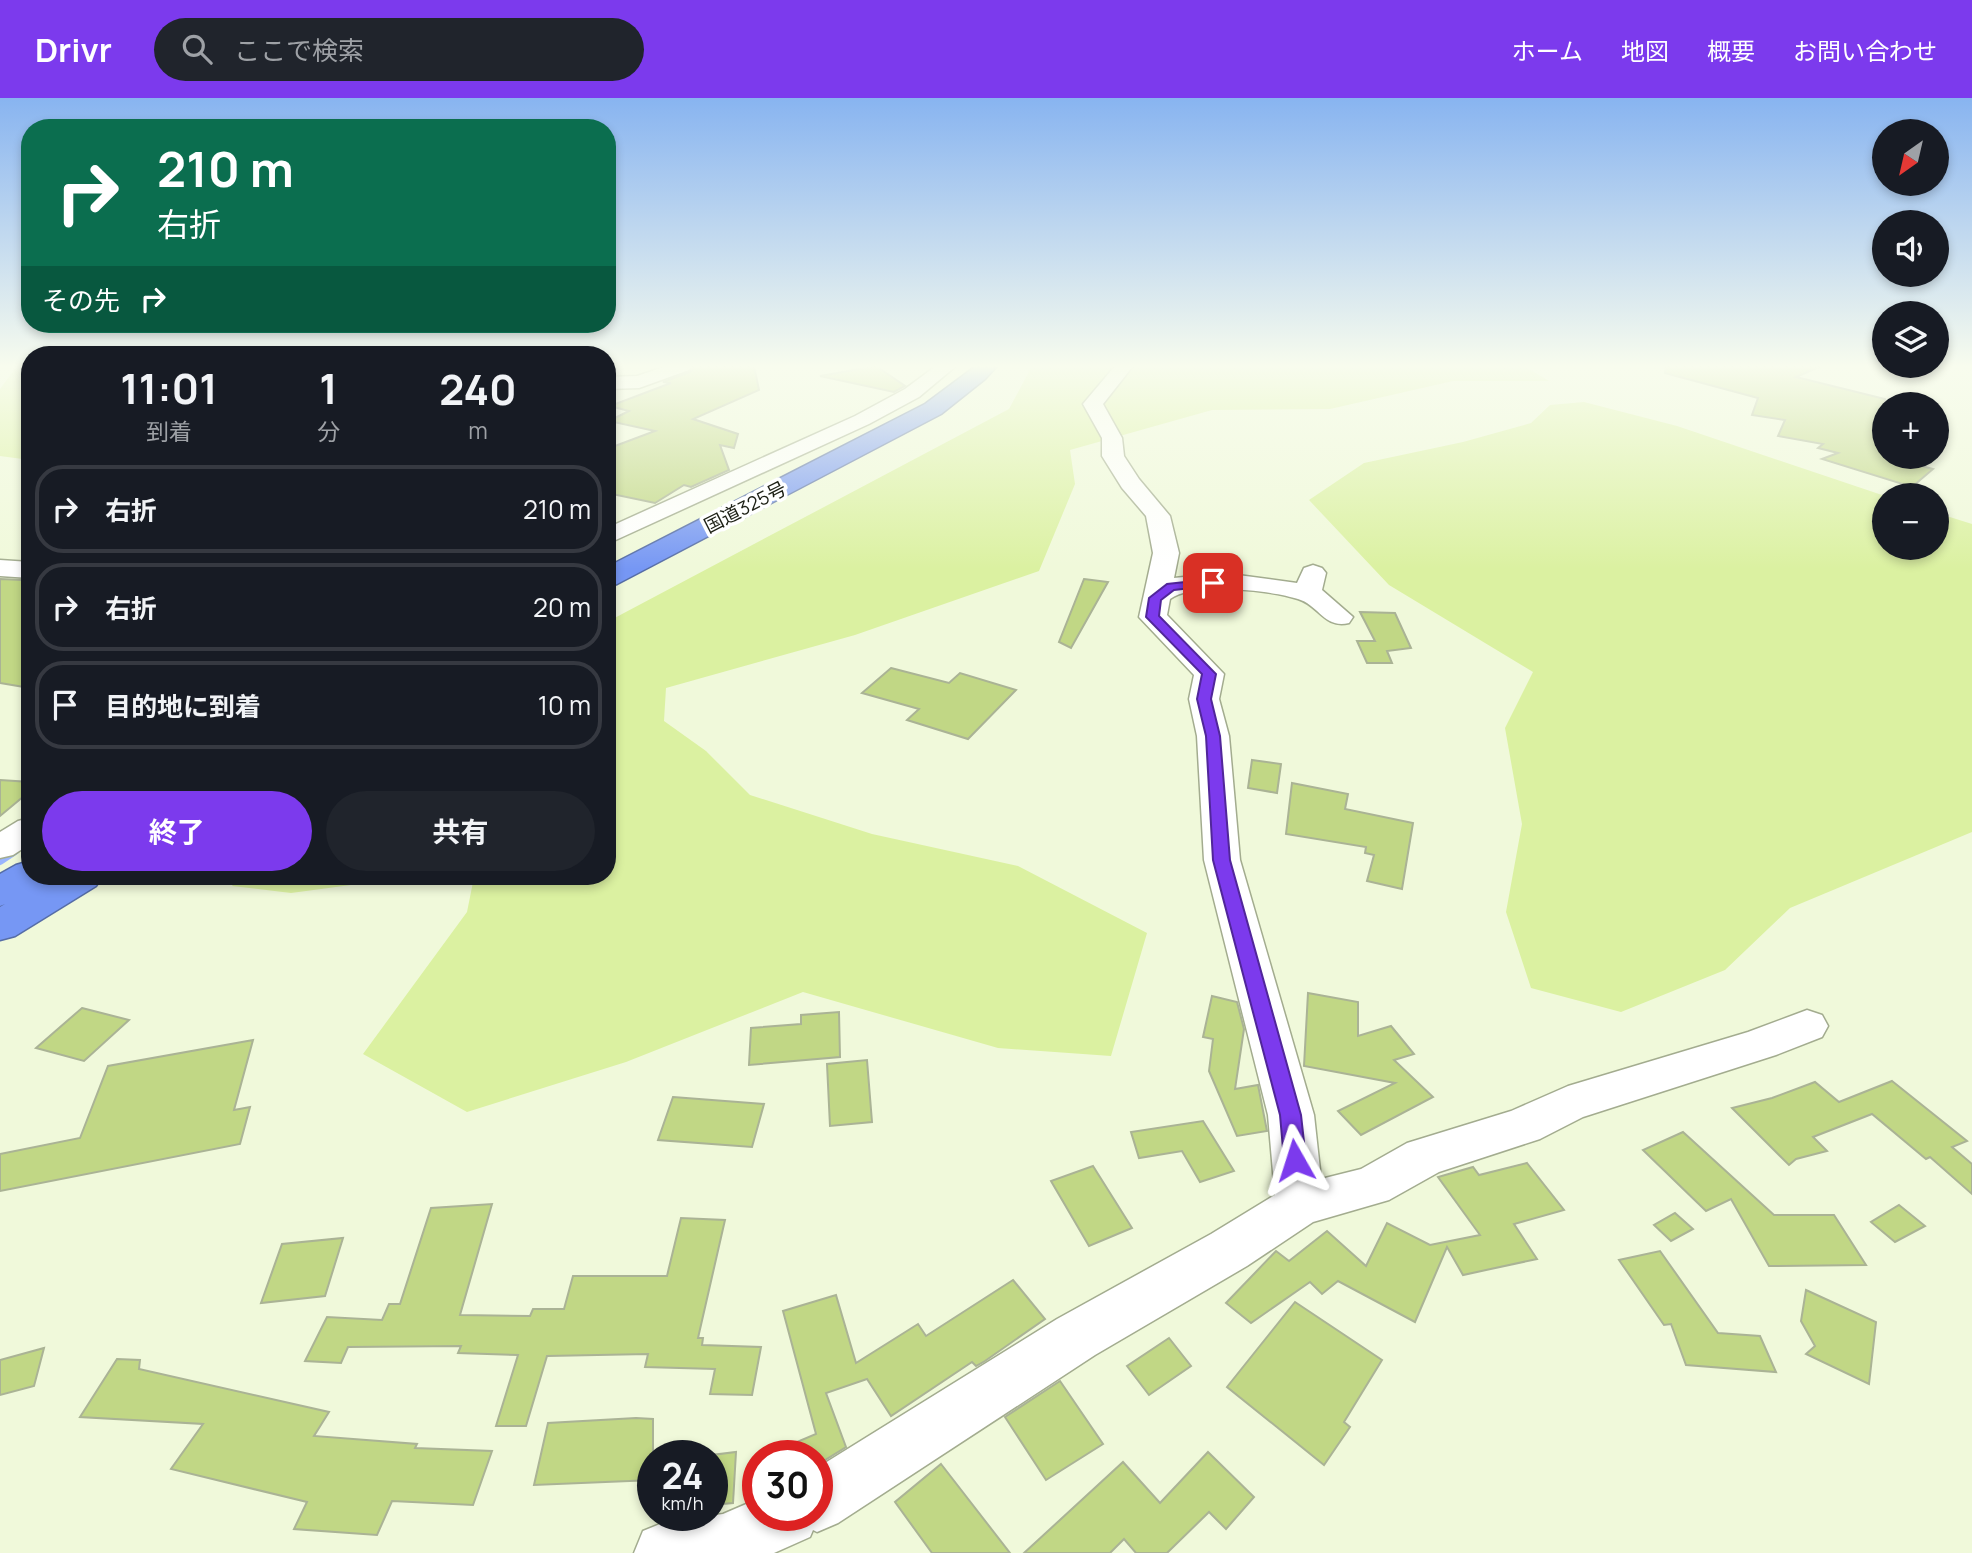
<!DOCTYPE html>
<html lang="ja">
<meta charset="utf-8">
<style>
:root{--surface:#171b24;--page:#20242c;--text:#f1f3f6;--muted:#9ea1a6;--line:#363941;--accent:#7c3aed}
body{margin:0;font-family:Manrope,"Noto Sans JP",sans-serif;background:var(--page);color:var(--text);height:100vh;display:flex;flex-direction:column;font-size:26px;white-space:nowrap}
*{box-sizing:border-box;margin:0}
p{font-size:23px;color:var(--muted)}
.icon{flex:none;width:38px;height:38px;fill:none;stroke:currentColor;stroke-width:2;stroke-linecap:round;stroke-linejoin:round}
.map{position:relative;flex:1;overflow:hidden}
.side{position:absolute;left:21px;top:248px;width:595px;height:539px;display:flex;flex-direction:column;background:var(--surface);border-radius:28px;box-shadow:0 4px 10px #0003}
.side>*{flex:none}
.hud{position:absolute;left:21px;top:21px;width:595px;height:214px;border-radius:28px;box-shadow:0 4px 10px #0003;background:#0b6e4f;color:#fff;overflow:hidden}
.needle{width:46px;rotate:214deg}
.fabs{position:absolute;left:1872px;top:21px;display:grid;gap:14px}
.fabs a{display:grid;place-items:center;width:77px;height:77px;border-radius:50%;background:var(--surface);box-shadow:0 4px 10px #0003;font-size:35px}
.speed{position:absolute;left:637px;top:1342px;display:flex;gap:14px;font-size:35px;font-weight:700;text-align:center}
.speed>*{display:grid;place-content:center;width:91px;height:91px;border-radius:50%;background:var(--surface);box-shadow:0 4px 10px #0003;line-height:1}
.speed small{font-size:18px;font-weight:400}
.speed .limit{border:10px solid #d22;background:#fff;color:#111}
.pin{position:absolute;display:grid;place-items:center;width:60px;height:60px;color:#fff;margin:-30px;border-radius:14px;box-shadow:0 4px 10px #0006}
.me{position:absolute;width:77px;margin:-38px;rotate:354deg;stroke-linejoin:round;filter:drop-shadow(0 0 5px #0008)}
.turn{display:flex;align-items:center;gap:24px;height:147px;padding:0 21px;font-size:32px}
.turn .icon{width:91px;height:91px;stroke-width:2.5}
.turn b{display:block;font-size:49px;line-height:60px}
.then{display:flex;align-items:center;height:66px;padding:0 21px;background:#0003;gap:14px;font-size:26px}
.eta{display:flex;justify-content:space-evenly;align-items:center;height:119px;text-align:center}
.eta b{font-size:42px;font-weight:700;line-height:49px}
.button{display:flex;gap:14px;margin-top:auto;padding:14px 21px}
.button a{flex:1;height:80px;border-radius:42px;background:var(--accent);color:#fff;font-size:28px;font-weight:700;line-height:80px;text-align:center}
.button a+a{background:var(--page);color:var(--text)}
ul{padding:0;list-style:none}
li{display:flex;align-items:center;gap:21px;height:88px;margin:0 14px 10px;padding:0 7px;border:4px solid var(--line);border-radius:28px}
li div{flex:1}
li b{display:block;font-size:26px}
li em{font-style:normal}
header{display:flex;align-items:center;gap:42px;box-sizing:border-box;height:98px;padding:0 35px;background:var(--accent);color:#fff}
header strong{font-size:33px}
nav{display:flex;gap:38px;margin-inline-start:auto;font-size:24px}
.search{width:490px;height:63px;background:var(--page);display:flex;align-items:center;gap:18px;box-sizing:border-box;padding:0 24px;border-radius:38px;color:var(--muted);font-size:26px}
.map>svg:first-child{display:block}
</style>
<header>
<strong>Drivr</strong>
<div class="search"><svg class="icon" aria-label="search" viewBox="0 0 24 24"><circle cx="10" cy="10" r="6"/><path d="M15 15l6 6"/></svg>ここで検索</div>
<nav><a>ホーム</a><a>地図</a><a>概要</a><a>お問い合わせ</a></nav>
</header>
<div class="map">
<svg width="1972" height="1455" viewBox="0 0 1972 1455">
<rect width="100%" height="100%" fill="#f0f9da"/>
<g fill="#dbf1a1">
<path d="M 17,268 L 30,268 L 30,362 L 0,358 L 0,291 Z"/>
<path d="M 1032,268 L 1524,268 L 1549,283 L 1453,283 L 1330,311 L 1212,312 L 1070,352 L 1075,386 L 1039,473 L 855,537 L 666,590 L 664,623 L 706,653 L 750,697 L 872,736 L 1018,768 L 1147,835 L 1111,958 L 998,950 L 803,894 L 626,964 L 467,1014 L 363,956 L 467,814 L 474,779 L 607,779 L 607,524 L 1009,311 Z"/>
<path d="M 1584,304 L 1677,328 L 1885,398 L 1885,450 L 1937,450 L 1937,415 L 1972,426 L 1972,734 L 1790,810 L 1725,872 L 1621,914 L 1531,890 L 1506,814 L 1522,726 L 1505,630 L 1533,574 L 1389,487 L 1309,402 L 1364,365 L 1463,344 L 1531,325 L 1550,307 Z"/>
<path d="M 239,779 L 411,779 L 291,795 L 232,788 Z"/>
</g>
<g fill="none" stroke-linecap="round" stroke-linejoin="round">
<path stroke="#99b5fd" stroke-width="8" d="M 0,763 L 15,753"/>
</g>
<g fill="#c1d785" stroke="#aab395" stroke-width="2">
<path d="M 695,268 L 754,268 L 759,292 L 693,321 L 738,336 L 734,350 L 720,347 L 729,372 L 691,389 L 684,387 L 655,405 L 607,395 L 607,351 L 655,333 L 609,323 L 629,313 L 610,308 L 671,285 L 663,284 L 690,274 Z"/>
<path d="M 876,268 L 905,288 L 894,294 L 820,278 Z"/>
<path d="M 1666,268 L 1821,268 L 1796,279 L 1885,301 L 1885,359 L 1917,359 L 1910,365 L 1933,371 L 1912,389 L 1822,361 L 1838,355 L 1818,350 L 1823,346 L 1778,338 L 1785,322 L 1752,317 L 1758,300 L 1665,275 Z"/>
<path d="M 0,481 L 22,482 L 22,514 L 30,515 L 30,590 L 0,585 Z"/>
<path d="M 1084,481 L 1108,484 L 1071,550 L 1059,544 Z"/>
<path d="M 1360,514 L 1395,515 L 1411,550 L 1387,553 L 1392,565 L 1367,565 L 1357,543 L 1375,543 Z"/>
<path d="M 891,570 L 949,585 L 960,575 L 1016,592 L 968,641 L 907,622 L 919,611 L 862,595 Z"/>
<path d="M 1252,662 L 1281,666 L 1277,695 L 1248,690 Z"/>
<path d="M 0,682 L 30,684 L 30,693 L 0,718 Z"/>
<path d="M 1292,685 L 1348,696 L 1345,711 L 1413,725 L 1402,791 L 1367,783 L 1374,757 L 1365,755 L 1366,749 L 1286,736 Z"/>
<path d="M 1308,895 L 1358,904 L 1358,938 L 1391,928 L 1414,956 L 1394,962 L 1433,999 L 1361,1037 L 1338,1013 L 1395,985 L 1304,968 Z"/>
<path d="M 1212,898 L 1237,904 L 1244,931 L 1235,991 L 1258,987 L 1267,1033 L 1237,1038 L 1209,973 L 1213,941 L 1203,939 Z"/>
<path d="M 82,910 L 129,922 L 84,963 L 36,950 Z"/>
<path d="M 839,914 L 840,959 L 749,967 L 751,930 L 801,926 L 801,917 Z"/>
<path d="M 253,942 L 234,1012 L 250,1009 L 240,1046 L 0,1093 L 0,1056 L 80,1040 L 108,968 Z"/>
<path d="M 867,962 L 872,1024 L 830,1028 L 827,966 Z"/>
<path d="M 1892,983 L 1967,1043 L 1952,1049 L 1972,1066 L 1972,1096 L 1930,1059 L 1926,1061 L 1872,1016 L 1813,1039 L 1827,1053 L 1796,1061 L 1789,1067 L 1732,1010 L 1772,1000 L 1815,984 L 1839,1004 Z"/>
<path d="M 673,999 L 764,1006 L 752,1049 L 658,1042 Z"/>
<path d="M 1203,1023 L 1234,1073 L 1200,1084 L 1182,1053 L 1139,1060 L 1131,1034 Z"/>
<path d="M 1683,1034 L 1774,1117 L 1834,1117 L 1866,1167 L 1769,1168 L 1731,1101 L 1706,1113 L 1643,1052 Z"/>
<path d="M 1527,1065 L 1564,1112 L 1514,1126 L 1537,1161 L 1463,1177 L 1447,1149 L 1415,1224 L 1338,1183 L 1322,1196 L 1310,1184 L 1251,1225 L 1226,1205 L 1276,1153 L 1289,1163 L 1327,1133 L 1366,1168 L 1387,1125 L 1430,1147 L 1480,1137 L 1438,1079 L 1473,1069 L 1479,1077 Z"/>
<path d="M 1093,1068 L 1132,1130 L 1089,1148 L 1051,1083 Z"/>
<path d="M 492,1106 L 460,1217 L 530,1218 L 533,1211 L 564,1211 L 573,1178 L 667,1178 L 681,1120 L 725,1122 L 698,1240 L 703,1240 L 702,1247 L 761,1249 L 752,1297 L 710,1296 L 715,1271 L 645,1269 L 648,1256 L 547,1258 L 526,1328 L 496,1328 L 518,1257 L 458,1255 L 461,1248 L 348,1249 L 341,1265 L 305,1263 L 327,1219 L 382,1222 L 389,1206 L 400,1206 L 431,1110 Z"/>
<path d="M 1899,1107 L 1925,1128 L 1895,1144 L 1871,1124 Z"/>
<path d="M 1675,1115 L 1693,1131 L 1671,1143 L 1654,1127 Z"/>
<path d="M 343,1140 L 325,1198 L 261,1205 L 282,1146 Z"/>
<path d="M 1660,1153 L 1718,1235 L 1760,1238 L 1776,1274 L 1686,1267 L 1671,1226 L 1664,1227 L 1619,1162 Z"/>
<path d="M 1013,1182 L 1045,1221 L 985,1263 L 976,1268 L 972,1264 L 891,1318 L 867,1281 L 826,1295 L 846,1349 L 817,1367 L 817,1358 L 764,1358 L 816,1336 L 783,1213 L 836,1197 L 856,1265 L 918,1226 L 926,1238 Z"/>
<path d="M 1806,1192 L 1876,1224 L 1869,1286 L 1806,1256 L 1815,1248 L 1801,1223 Z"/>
<path d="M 1295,1204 L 1382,1262 L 1344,1324 L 1350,1329 L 1324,1367 L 1227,1289 Z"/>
<path d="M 1169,1240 L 1191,1268 L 1149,1297 L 1127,1268 Z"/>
<path d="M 44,1250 L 34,1288 L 0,1297 L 0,1262 Z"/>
<path d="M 117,1261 L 140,1262 L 139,1271 L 329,1314 L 314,1338 L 417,1346 L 415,1350 L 492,1353 L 473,1407 L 392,1403 L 377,1437 L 294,1431 L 307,1404 L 171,1371 L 203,1326 L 80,1319 Z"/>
<path d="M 1060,1283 L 1103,1346 L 1046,1382 L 1005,1319 Z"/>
<path d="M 636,1320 L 653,1321 L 653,1382 L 534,1387 L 548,1325 Z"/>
<path d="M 736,1354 L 733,1405 L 712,1407 L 712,1357 Z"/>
<path d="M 1208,1354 L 1254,1399 L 1226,1431 L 1209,1414 L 1167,1455 L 1136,1455 L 1124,1441 L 1110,1455 L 1024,1455 L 1123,1364 L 1160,1405 Z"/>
<path d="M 941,1366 L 1010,1455 L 932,1455 L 895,1404 Z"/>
</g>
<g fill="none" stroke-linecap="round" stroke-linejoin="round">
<g stroke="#a3ac8f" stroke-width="3">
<g id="minor">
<path d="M 667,268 L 692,268 L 689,272 L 639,290 L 607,291 L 607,279 L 637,278 Z"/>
<path d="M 936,268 L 956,268 L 919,299 L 869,326 L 607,446 L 607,430 L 855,318 L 905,291 Z"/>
<path d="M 1115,268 L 1133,268 L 1103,306 L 1122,340 L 1124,358 L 1139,381 L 1170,418 L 1179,455 L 1174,480 L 1223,475 L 1297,485 L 1304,470 L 1313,467 L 1322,470 L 1326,475 L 1322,492 L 1353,519 L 1349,525 C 1324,531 1319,507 1298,501 C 1270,492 1193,484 1170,501 L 1167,517 L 1224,576 L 1219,601 L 1229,638 L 1240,762 L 1314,1017 L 1321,1081 L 1361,1071 L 1407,1045 L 1511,1013 L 1568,988 L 1748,934 L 1807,912 L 1822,917 L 1828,928 L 1822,939 L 1776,957 L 1583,1019 L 1540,1041 L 1439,1074 L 1389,1102 L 1313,1124 L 1247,1168 L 1095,1257 L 838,1425 L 817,1434 L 813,1432 L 810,1439 L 774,1455 L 634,1455 L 643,1433 L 665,1424 L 723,1416 L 758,1401 L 758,1418 L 817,1418 L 817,1370 L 1057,1221 L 1211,1136 L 1275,1097 L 1268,1017 L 1204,762 L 1197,638 L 1189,601 L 1194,577 L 1139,519 L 1153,455 L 1146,418 L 1122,390 L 1102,358 L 1102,340 L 1083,306 Z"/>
<path d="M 0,462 L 30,464 L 30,480 L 0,478 Z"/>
<path d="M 30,720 L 30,746 L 13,757 L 0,760 L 0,734 L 18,723 Z"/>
</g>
</g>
<g stroke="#566da6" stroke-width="3">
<g id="highway">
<path d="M 976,268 L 997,268 L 985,281 L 941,316 L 617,486 L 607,489 L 607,469 L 925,306 Z"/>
<path d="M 30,763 L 30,779 L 48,779 L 46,782 L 52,779 L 102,779 L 96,788 L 15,838 L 0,842 L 0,809 L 5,806 L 0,808 L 0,776 L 16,767 Z"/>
</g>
</g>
<use href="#minor" fill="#fff" fill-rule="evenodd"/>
<use href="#highway" fill="#7697f4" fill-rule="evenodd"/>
</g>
<linearGradient id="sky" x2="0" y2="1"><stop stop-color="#88b4f0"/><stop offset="0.57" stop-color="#f8fcee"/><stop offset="1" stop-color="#f8fcee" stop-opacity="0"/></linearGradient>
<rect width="1972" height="471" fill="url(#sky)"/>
<path fill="#7c3aed" stroke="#51269a" stroke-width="2" d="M 1213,481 L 1217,482 L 1217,487 L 1174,492 L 1161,502 L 1159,518 L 1216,576 L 1211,601 L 1220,638 L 1230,762 L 1301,1017 L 1306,1062 L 1303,1069 L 1295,1071 L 1288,1069 L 1284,1062 L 1280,1017 L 1213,762 L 1206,638 L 1197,601 L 1202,576 L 1146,519 L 1149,500 L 1167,486 Z"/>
<g text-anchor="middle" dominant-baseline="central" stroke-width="7" stroke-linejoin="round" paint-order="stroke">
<g font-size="19" fill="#1c1f14" stroke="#fff">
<text transform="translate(745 409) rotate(-27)">国道325号</text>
</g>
</g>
</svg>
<div class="fabs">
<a><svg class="needle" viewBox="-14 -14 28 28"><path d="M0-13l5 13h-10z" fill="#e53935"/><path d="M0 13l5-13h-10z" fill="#9ea1a6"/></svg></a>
<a><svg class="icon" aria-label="sound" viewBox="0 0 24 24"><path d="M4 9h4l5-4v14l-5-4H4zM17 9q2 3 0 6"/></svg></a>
<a><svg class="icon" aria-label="layers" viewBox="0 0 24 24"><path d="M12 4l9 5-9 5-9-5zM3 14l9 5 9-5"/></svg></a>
<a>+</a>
<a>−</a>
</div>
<div class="speed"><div>24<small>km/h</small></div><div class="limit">30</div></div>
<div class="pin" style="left:1213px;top:485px;background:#d93025"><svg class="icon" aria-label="arrive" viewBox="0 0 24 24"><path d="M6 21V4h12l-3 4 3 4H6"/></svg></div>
<svg class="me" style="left:1295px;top:1062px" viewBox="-20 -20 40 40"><path d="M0-17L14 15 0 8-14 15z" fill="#7c3aed" stroke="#fff" stroke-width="4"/></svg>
<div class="hud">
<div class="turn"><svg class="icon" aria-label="right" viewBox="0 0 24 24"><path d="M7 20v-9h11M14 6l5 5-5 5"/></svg><div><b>210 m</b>右折</div></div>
<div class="then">その先<svg class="icon" aria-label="right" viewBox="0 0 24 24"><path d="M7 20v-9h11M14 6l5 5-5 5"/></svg></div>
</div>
<section class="side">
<div class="eta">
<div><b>11:01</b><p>到着</p></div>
<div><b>1</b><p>分</p></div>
<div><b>240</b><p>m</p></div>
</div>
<ul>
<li><svg class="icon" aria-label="right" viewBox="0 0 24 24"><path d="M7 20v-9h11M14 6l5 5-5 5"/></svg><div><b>右折</b></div><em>210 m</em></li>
<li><svg class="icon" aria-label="right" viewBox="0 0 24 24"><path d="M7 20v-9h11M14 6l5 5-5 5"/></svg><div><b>右折</b></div><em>20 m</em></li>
<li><svg class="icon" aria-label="arrive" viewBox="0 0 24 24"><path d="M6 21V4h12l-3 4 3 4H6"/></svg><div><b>目的地に到着</b></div><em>10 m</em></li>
</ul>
<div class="button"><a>終了</a><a>共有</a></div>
</section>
</div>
